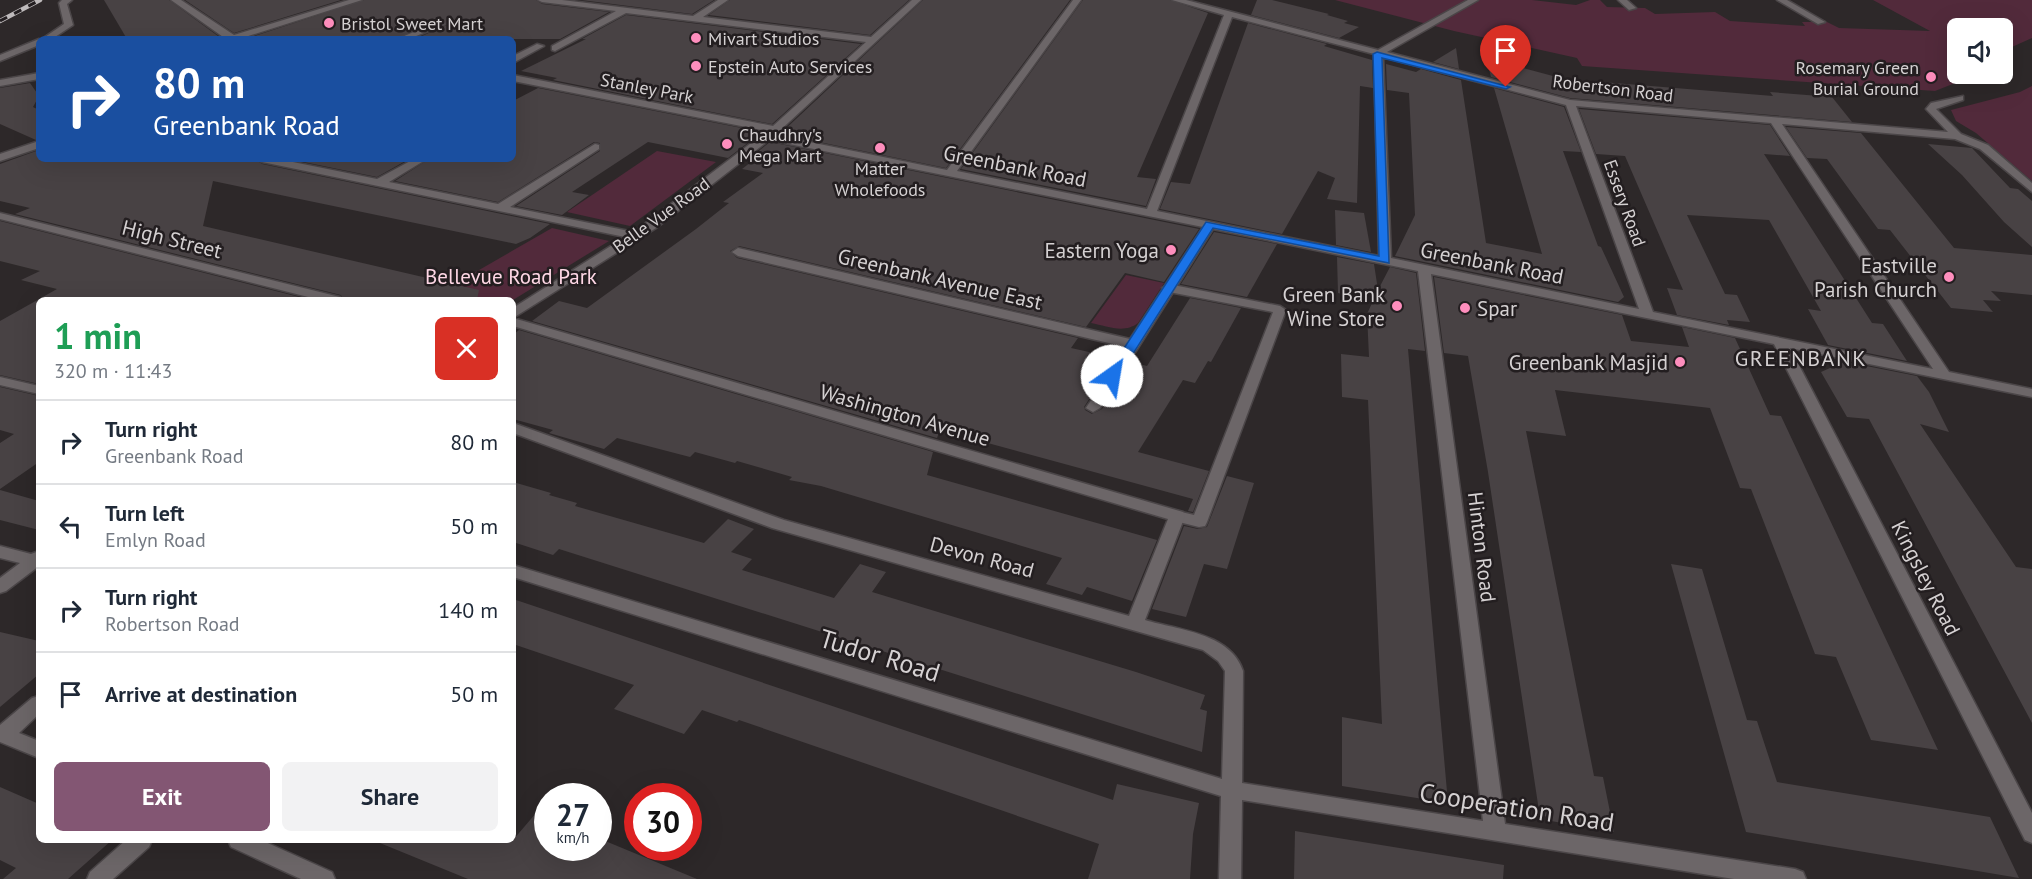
<!DOCTYPE html>
<meta charset="utf-8">
<style>
:root{--surface:#fff;--page:#f2f2f3;--text:#1f2937;--muted:#747a83;--line:#e0e1e3;--accent:#835673}
body{margin:0;font-family:"PT Sans",sans-serif;background:var(--page);color:var(--text);height:100vh;display:flex;flex-direction:column;font-size:22px;white-space:nowrap}
*{box-sizing:border-box;margin:0}
p{font-size:20px;color:var(--muted)}
.icon{flex:none;width:33px;height:33px;fill:none;stroke:currentColor;stroke-width:2;stroke-linecap:round;stroke-linejoin:round}
.map{position:relative;flex:1;overflow:hidden}
.panel{position:absolute;left:36px;top:297px;width:480px;height:546px;display:flex;flex-direction:column;background:var(--surface);border-radius:9px;box-shadow:0 6px 24px #0002}
.panel>*{flex:none}
.hud{position:absolute;left:36px;top:36px;width:480px;height:126px;border-radius:9px;box-shadow:0 6px 24px #0002;background:#1a4fa0;color:#fff;overflow:hidden}
.tools{position:absolute;left:1947px;top:18px;display:grid;gap:12px}
.tools a{display:grid;place-items:center;width:66px;height:66px;border-radius:9px;background:var(--surface);box-shadow:0 6px 24px #0002;font-size:30px}
.speed{position:absolute;left:534px;top:783px;display:flex;gap:12px;font-size:30px;font-weight:700;text-align:center}
.speed>*{display:grid;place-content:center;width:78px;height:78px;border-radius:50%;background:var(--surface);box-shadow:0 6px 24px #0002;line-height:1}
.speed small{font-size:15px;font-weight:400}
.speed .limit{border:9px solid #d22;background:#fff;color:#111}
.pin{position:absolute;display:grid;place-items:center;width:51px;height:51px;color:#fff;margin:-62px -26px;border-radius:50% 50% 50% 0;rotate:-45deg;box-shadow:0 0 6px #0007}
.pin .icon{rotate:45deg}
.me{position:absolute;width:66px;margin:-33px;rotate:32deg;stroke-linejoin:round;filter:drop-shadow(0 0 4px #0008)}
.turn{display:flex;align-items:center;gap:21px;height:126px;padding:0 18px;font-size:27px}
.turn .icon{width:78px;height:78px;stroke-width:2.5}
.turn b{display:block;font-size:42px;line-height:51px}
.round{display:grid;place-items:center;flex:none;width:63px;height:63px;border-radius:9px;background:var(--page)}
.overview{display:flex;align-items:center;justify-content:space-between;height:102px;padding:0 18px}
h1{font-size:36px;font-weight:600;line-height:45px;color:#1e9e55}
.action{display:flex;gap:12px;margin-top:auto;padding:12px 18px}
.action a{flex:1;height:69px;border-radius:9px;background:var(--accent);color:#fff;font-size:24px;font-weight:600;line-height:69px;text-align:center}
.action a+a{background:var(--page);color:var(--text)}
ul{padding:0;list-style:none}
li{display:flex;align-items:center;gap:18px;height:84px;padding:0 18px;border-top:2px solid var(--line)}
li div{flex:1}
li b{display:block;font-size:22px}
li em{font-style:normal}
.map>svg:first-child{display:block}
</style>
<div class="map">
<svg width="2032" height="879" viewBox="0 0 2032 879">
<rect width="100%" height="100%" fill="#2d2829"/>
<g fill="#522a3b">
<path d="M 1335,0 L 1532,0 L 1576,5 L 1590,0 L 1600,0 L 1607,7 L 1645,8 L 1655,14 L 1715,12 L 1730,21 L 1805,26 L 1802,22 L 1827,22 L 1839,28 L 1930,31 L 1873,0 L 2032,0 L 2032,38 L 2003,51 L 2002,28 L 1958,28 L 1958,74 L 1978,74 L 1935,91 L 1582,66 L 1577,58 L 1454,31 Z"/>
<path d="M 2032,86 L 2032,181 L 1976,133 L 1956,121 L 1951,110 L 2020,92 Z"/>
<path d="M 657,151 L 716,162 L 630,226 L 567,212 Z"/>
<path d="M 552,228 L 609,241 L 513,300 L 427,300 Z"/>
<path d="M 1126,275 L 1164,283 L 1138,323 C 1124,334 1107,326 1091,323 Z"/>
</g>
<g fill="#484244">
<path d="M 104,0 L 169,0 L 222,39 L 127,39 Z"/>
<path d="M 185,0 L 341,0 L 234,33 Z"/>
<path d="M 364,0 L 536,0 L 542,4 L 609,12 L 560,39 L 415,39 L 447,25 L 439,20 L 395,39 L 246,39 Z"/>
<path d="M 581,0 L 714,0 L 692,14 Z"/>
<path d="M 730,0 L 909,0 L 870,35 L 709,15 Z"/>
<path d="M 923,0 L 1070,0 L 946,168 L 780,134 Z"/>
<path d="M 1083,0 L 1170,0 L 1208,13 L 1137,177 L 1156,179 L 1146,206 L 961,169 Z"/>
<path d="M 1257,0 L 1272,0 L 1329,14 L 1327,15 L 1348,21 L 1344,23 L 1359,27 L 1339,38 L 1251,15 Z"/>
<path d="M 626,15 L 861,44 L 772,124 L 553,80 L 557,78 L 521,71 L 586,39 L 582,39 Z"/>
<path d="M 1248,23 L 1327,44 L 1324,46 L 1372,60 L 1373,88 L 1360,86 L 1357,203 L 1327,199 L 1335,178 L 1318,171 L 1282,234 L 1160,209 L 1171,182 L 1190,184 Z"/>
<path d="M 1456,48 L 1459,69 L 1433,62 Z"/>
<path d="M 1486,58 L 1605,90 L 1602,82 L 1773,96 L 1770,92 L 1832,97 L 1852,122 L 1570,98 L 1491,77 Z"/>
<path d="M 1386,64 L 1416,72 L 1421,69 L 1461,80 L 1486,243 L 1542,254 L 1494,88 L 1564,107 L 1581,152 L 1563,151 L 1598,246 L 1601,247 L 1624,297 L 1618,302 L 1395,256 L 1415,215 L 1409,93 L 1387,90 Z"/>
<path d="M 30,83 L 39,96 L 33,107 L 39,110 L 39,139 L 36,140 L 0,124 L 0,88 Z"/>
<path d="M 538,88 L 762,132 L 728,158 L 648,142 L 572,192 L 589,195 L 562,215 L 516,206 L 600,151 L 600,143 L 594,142 L 498,202 L 395,181 L 429,159 L 513,159 L 513,101 Z"/>
<path d="M 1579,109 L 1770,125 L 1790,156 L 1764,154 L 1872,323 L 1883,324 L 1907,361 L 1828,345 L 1808,309 L 1821,311 L 1769,220 L 1687,215 L 1725,294 L 1737,295 L 1750,322 L 1727,320 L 1729,325 L 1677,315 L 1667,288 L 1683,290 L 1625,156 L 1596,154 Z"/>
<path d="M 1786,127 L 1861,133 L 1954,248 L 2032,255 L 2032,295 L 1991,291 L 2001,301 L 1983,300 L 1993,312 L 1951,308 L 1890,230 L 1878,229 L 1827,159 L 1807,158 Z"/>
<path d="M 770,142 L 1199,229 L 1164,282 L 1125,273 L 1086,327 L 739,246 L 730,251 L 737,258 L 1078,338 L 1071,348 L 1116,358 L 1084,407 L 1085,410 L 1092,414 L 1102,409 L 1132,362 L 1147,366 L 1190,298 L 1241,308 L 1211,362 L 1208,361 L 1195,383 L 1183,380 L 1138,452 L 1209,471 L 1193,512 L 1188,511 L 1193,499 L 940,430 L 937,438 L 532,321 L 559,301 L 587,308 L 696,229 L 729,203 L 723,202 L 763,173 L 742,169 L 751,162 L 746,161 Z"/>
<path d="M 1928,144 L 1972,148 L 2010,188 L 2018,189 L 2032,201 L 2032,247 L 2004,222 L 1962,175 Z"/>
<path d="M 39,150 L 39,159 L 255,159 L 262,164 L 550,224 L 530,238 L 516,244 L 213,181 L 203,226 L 479,290 L 477,300 L 343,300 L 341,295 L 15,214 L 30,208 L 0,201 L 0,164 Z"/>
<path d="M 289,159 L 409,159 L 377,177 Z"/>
<path d="M 1335,210 L 1364,213 L 1371,252 L 1336,245 Z"/>
<path d="M 0,221 L 311,300 L 39,300 L 39,384 L 0,375 L 0,321 L 57,289 L 21,280 L 40,271 L 0,261 Z"/>
<path d="M 1214,232 L 1277,244 L 1247,297 L 1181,284 Z"/>
<path d="M 1337,257 L 1374,264 L 1378,290 L 1390,267 L 1416,273 L 1425,351 L 1408,349 L 1448,803 L 1342,786 L 1342,717 L 1382,724 L 1368,400 L 1342,397 L 1341,354 L 1369,357 L 1367,314 L 1373,301 L 1338,293 Z"/>
<path d="M 1434,277 L 1622,315 L 1631,341 L 1689,347 L 1682,327 L 1735,338 L 1770,415 L 1781,416 L 1938,750 L 1871,740 L 1836,657 L 1815,654 L 1751,489 L 1740,488 L 1710,408 L 1555,390 L 1566,436 L 1526,431 L 1594,776 L 1603,777 L 1614,832 L 1551,821 L 1539,811 L 1488,472 L 1468,356 L 1444,353 Z"/>
<path d="M 519,330 L 933,452 L 927,475 L 1157,540 L 1132,601 L 1087,587 L 1082,595 L 1046,584 L 1062,558 L 821,486 L 789,480 L 792,477 L 737,461 L 735,463 L 695,452 L 690,457 L 617,438 L 604,449 L 549,433 L 553,430 L 513,419 L 513,335 Z"/>
<path d="M 1836,360 L 1917,376 L 1929,392 L 1949,432 L 1920,424 L 2016,567 L 2032,569 L 2032,723 L 1869,419 L 1847,417 L 1821,372 L 1839,364 Z"/>
<path d="M 0,387 L 39,396 L 39,462 L 0,489 L 0,443 L 14,434 L 0,430 Z"/>
<path d="M 1227,476 L 1254,483 L 1227,569 L 1204,564 L 1186,617 L 1152,609 L 1184,526 L 1198,529 L 1207,527 Z"/>
<path d="M 513,482 L 551,493 L 549,495 L 577,503 L 575,506 L 704,543 L 728,519 L 754,529 L 731,552 L 752,559 L 742,570 L 834,598 L 860,564 L 886,572 L 872,592 L 1136,672 L 1205,695 L 1200,709 L 1207,711 L 1202,752 L 559,549 L 553,555 L 513,542 Z"/>
<path d="M 0,490 L 39,501 L 39,530 L 0,520 Z"/>
<path d="M 1671,564 L 1702,569 L 1747,720 L 1757,721 L 1777,782 L 1990,817 L 2019,878 L 1746,832 Z"/>
<path d="M 513,599 L 1113,800 L 1117,784 L 1199,803 L 1193,834 L 1190,879 L 1088,879 L 1099,844 L 739,720 L 737,722 L 702,710 L 684,734 L 614,709 L 634,685 L 513,644 Z"/>
<path d="M 0,632 L 39,641 L 39,674 L 0,707 Z"/>
<path d="M 0,787 L 39,804 L 39,840 L 112,840 L 68,879 L 3,879 L 16,868 L 0,860 Z"/>
<path d="M 548,799 L 548,848 L 598,848 L 598,838 L 697,879 L 468,879 L 375,841 L 513,840 Z"/>
<path d="M 1295,831 L 1504,865 L 1503,879 L 1294,879 Z"/>
</g>
<g fill="none" stroke-linecap="round" stroke-linejoin="round">
<g stroke="#4b4648" stroke-width="3">
<g id="service">
<path d="M 62,0 L 72,0 L 67,4 L 73,25 L 52,39 L 42,39 L 64,24 L 59,3 Z"/>
<path d="M 1618,0 L 1627,0 L 1636,8 L 1629,10 Z"/>
<path d="M 39,39 L 39,45 L 0,61 L 0,55 Z"/>
<path d="M 1168,284 L 1280,306 L 1286,310 L 1207,522 L 1205,526 L 1199,527 L 1171,520 L 1169,516 L 1171,512 L 1177,511 L 1194,515 L 1273,312 L 1164,291 L 1162,288 Z"/>
</g>
</g>
<g stroke="#4b4648" stroke-width="3">
<g id="minor">
<path d="M 171,0 L 181,0 L 234,35 L 349,0 L 362,0 L 239,39 L 226,39 Z"/>
<path d="M 538,0 L 562,0 L 693,16 L 718,0 L 728,0 L 703,17 L 871,37 L 912,0 L 921,0 L 775,135 L 947,170 L 1073,0 L 1081,0 L 957,171 L 1147,209 L 1224,15 L 1172,0 L 1186,0 L 1378,50 L 1468,0 L 1478,0 L 1387,52 L 1570,100 L 1948,132 L 1926,109 L 1931,103 L 1963,96 L 1963,100 L 1936,109 L 1961,134 L 1988,145 L 2032,183 L 2032,192 L 1980,149 L 1955,139 L 1782,124 L 1949,372 L 2032,389 L 2032,397 L 1790,348 L 2032,813 L 2032,843 L 2025,840 L 1774,344 L 1431,274 L 1505,824 L 1795,869 L 1803,872 L 1806,879 L 1734,879 L 1242,800 L 1241,879 L 1219,879 L 1221,796 L 513,577 L 513,565 L 1222,779 L 1225,671 L 1218,661 L 1203,650 L 772,528 L 513,433 L 513,423 L 784,520 L 1129,616 L 1168,519 L 513,326 L 513,318 L 1183,512 L 1185,516 L 1145,620 C 1178,630 1231,633 1243,671 L 1242,783 L 1483,821 L 1418,271 L 1213,229 L 1100,408 L 1093,412 L 1086,408 L 1126,347 L 738,256 L 732,252 L 738,248 L 1130,339 L 1203,227 L 769,140 L 656,228 L 513,318 L 513,308 L 625,237 L 262,162 L 257,159 L 278,159 L 377,179 L 414,159 L 427,159 L 389,182 L 498,204 L 595,144 L 599,145 L 599,149 L 510,207 L 634,232 L 767,131 L 513,81 L 513,75 L 773,126 L 866,42 L 626,13 L 555,51 L 552,50 L 552,46 L 616,11 L 542,2 ZM 1232,17 L 1374,54 L 1379,256 L 1157,211 ZM 1383,57 L 1566,105 L 1639,309 L 1391,258 ZM 1576,106 L 1771,123 L 1933,369 L 1653,312 Z"/>
<path d="M 1777,0 L 1787,0 L 1825,22 L 1818,24 Z"/>
<path d="M 438,22 L 445,24 L 409,39 L 397,39 Z"/>
<path d="M 537,44 L 544,46 L 513,63 L 513,56 Z"/>
<path d="M 39,73 L 39,79 L 0,86 L 0,80 Z"/>
<path d="M 39,141 L 39,148 L 0,161 L 0,154 Z"/>
<path d="M 0,213 L 340,297 L 341,300 L 320,300 L 0,219 Z"/>
<path d="M 0,377 L 39,386 L 39,394 L 0,385 Z"/>
<path d="M 0,546 L 31,554 L 39,551 L 39,566 L 6,591 L 0,593 L 0,578 L 20,563 L 0,558 Z"/>
<path d="M 39,696 L 39,714 L 19,733 L 39,741 L 39,758 L 0,742 L 0,725 L 32,698 Z"/>
<path d="M 126,840 L 152,840 L 149,847 L 113,879 L 87,879 L 90,872 Z"/>
<path d="M 228,840 L 261,840 L 332,872 L 335,879 L 301,879 L 231,847 Z"/>
</g>
</g>
<use href="#service" fill="#6c6668" fill-rule="evenodd"/>
<use href="#minor" fill="#6c6668" fill-rule="evenodd"/>
<g stroke="#bebabb" stroke-width="4.5">
<path id="rail" d="M 0,21 L 40,0"/>
</g>
<use href="#rail" stroke="#231e20" stroke-width="3" stroke-dasharray="8" stroke-linecap="butt"/>
</g>
<path fill="#1a73e8" stroke="#114b97" stroke-width="1.5" d="M 1377,52 L 1510,87 L 1506,89 L 1382,58 L 1389,263 L 1213,228 L 1117,379 L 1108,379 L 1106,376 L 1206,222 L 1379,256 L 1373,54 Z"/>
<g fill="#fe8ebd" stroke="#231e20" stroke-width="2">
<circle cx="329" cy="23" r="6"/>
<circle cx="696" cy="38" r="6"/>
<circle cx="696" cy="66" r="6"/>
<circle cx="1931" cy="77" r="6"/>
<circle cx="727" cy="144" r="6"/>
<circle cx="880" cy="148" r="6"/>
<circle cx="1171" cy="250" r="6"/>
<circle cx="1949" cy="277" r="6"/>
<circle cx="1397" cy="306" r="6"/>
<circle cx="1465" cy="308" r="6"/>
<circle cx="1680" cy="362" r="6"/>
</g>
<g text-anchor="middle" dominant-baseline="central" stroke-width="5" stroke-linejoin="round" paint-order="stroke">
<g font-size="18" fill="#d5d1d2" stroke="#231e20" text-anchor="start">
<text x="341" y="23">Bristol Sweet Mart</text>
<text x="708" y="38">Mivart Studios</text>
<text x="708" y="66">Epstein Auto Services</text>
<text x="1919" y="67" text-anchor="end">Rosemary Green<tspan x="1919" dy="21">Burial Ground</tspan></text>
<text x="739" y="134">Chaudhry's<tspan x="739" dy="21">Mega Mart</tspan></text>
<text x="880" y="168" text-anchor="middle">Matter<tspan x="880" dy="21">Wholefoods</tspan></text>
</g>
<g font-size="18" fill="#d5d1d2" stroke="#231e20">
<text transform="translate(647 88) rotate(11)">Stanley Park</text>
<text transform="translate(1613 88) rotate(7)">Robertson Road</text>
<text transform="translate(1625 203) rotate(70)">Essery Road</text>
<text transform="translate(661 215) rotate(-36)">Belle Vue Road</text>
</g>
<g font-size="21" fill="#d5d1d2" stroke="#231e20">
<text transform="translate(1015 166) rotate(11)">Greenbank Road</text>
<text transform="translate(172 239) rotate(14)">High Street</text>
<text transform="translate(1492 263) rotate(11)">Greenbank Road</text>
<text transform="translate(940 279) rotate(13)">Greenbank Avenue East</text>
<text transform="translate(905 415) rotate(16)">Washington Avenue</text>
<text transform="translate(1482 547) rotate(83)">Hinton Road</text>
<text transform="translate(982 557) rotate(15)">Devon Road</text>
<text transform="translate(1926 578) rotate(63)">Kingsley Road</text>
</g>
<g font-size="21" fill="#d5d1d2" stroke="#231e20" text-anchor="end">
<text x="1159" y="250">Eastern Yoga</text>
<text x="1937" y="265">Eastville<tspan x="1937" dy="24">Parish Church</tspan></text>
<text x="1385" y="294">Green Bank<tspan x="1385" dy="24">Wine Store</tspan></text>
<text x="1477" y="308" text-anchor="start">Spar</text>
<text x="1668" y="362">Greenbank Masjid</text>
</g>
<g font-size="21" fill="#fed7e5" stroke="#231e20">
<text x="511" y="276">Bellevue Road Park</text>
</g>
<g font-size="22" letter-spacing="1.5" fill="#d5d1d2" stroke="#231e20">
<text x="1801" y="358">GREENBANK</text>
</g>
<g font-size="26" fill="#d5d1d2" stroke="#231e20">
<text transform="translate(880 655) rotate(17)">Tudor Road</text>
<text transform="translate(1517 807) rotate(9)">Cooperation Road</text>
</g>
</g>
</svg>
<div class="tools">
<a><svg class="icon" aria-label="sound" viewBox="0 0 24 24"><path d="M4 9h4l5-4v14l-5-4H4zM17 9q2 3 0 6"/></svg></a>
</div>
<div class="speed"><div>27<small>km/h</small></div><div class="limit">30</div></div>
<div class="pin" style="left:1506px;top:87px;background:#d93025"><svg class="icon" aria-label="arrive" viewBox="0 0 24 24"><path d="M6 21V4h12l-3 4 3 4H6"/></svg></div>
<svg class="me" style="left:1112px;top:376px" viewBox="-20 -20 40 40"><circle r="19" fill="#fff"/><path d="M0-13L10 11 0 6-10 11z" fill="#1a73e8"/></svg>
<div class="hud">
<div class="turn"><svg class="icon" aria-label="right" viewBox="0 0 24 24"><path d="M7 20v-9h11M14 6l5 5-5 5"/></svg><div><b>80 m</b>Greenbank Road</div></div>
</div>
<section class="panel">
<div class="overview"><div><h1>1 min</h1><p>320 m · 11:43</p></div><a class="round" style="background:#d93025;color:#fff"><svg class="icon" aria-label="close" viewBox="0 0 24 24"><path d="M6 6l12 12M18 6L6 18"/></svg></a></div>
<ul>
<li><svg class="icon" aria-label="right" viewBox="0 0 24 24"><path d="M7 20v-9h11M14 6l5 5-5 5"/></svg><div><b>Turn right</b><p>Greenbank Road</p></div><em>80 m</em></li>
<li><svg class="icon" aria-label="left" viewBox="0 0 24 24"><path d="M17 20v-9H6M10 6l-5 5 5 5"/></svg><div><b>Turn left</b><p>Emlyn Road</p></div><em>50 m</em></li>
<li><svg class="icon" aria-label="right" viewBox="0 0 24 24"><path d="M7 20v-9h11M14 6l5 5-5 5"/></svg><div><b>Turn right</b><p>Robertson Road</p></div><em>140 m</em></li>
<li><svg class="icon" aria-label="arrive" viewBox="0 0 24 24"><path d="M6 21V4h12l-3 4 3 4H6"/></svg><div><b>Arrive at destination</b></div><em>50 m</em></li>
</ul>
<div class="action"><a>Exit</a><a>Share</a></div>
</section>
</div>
